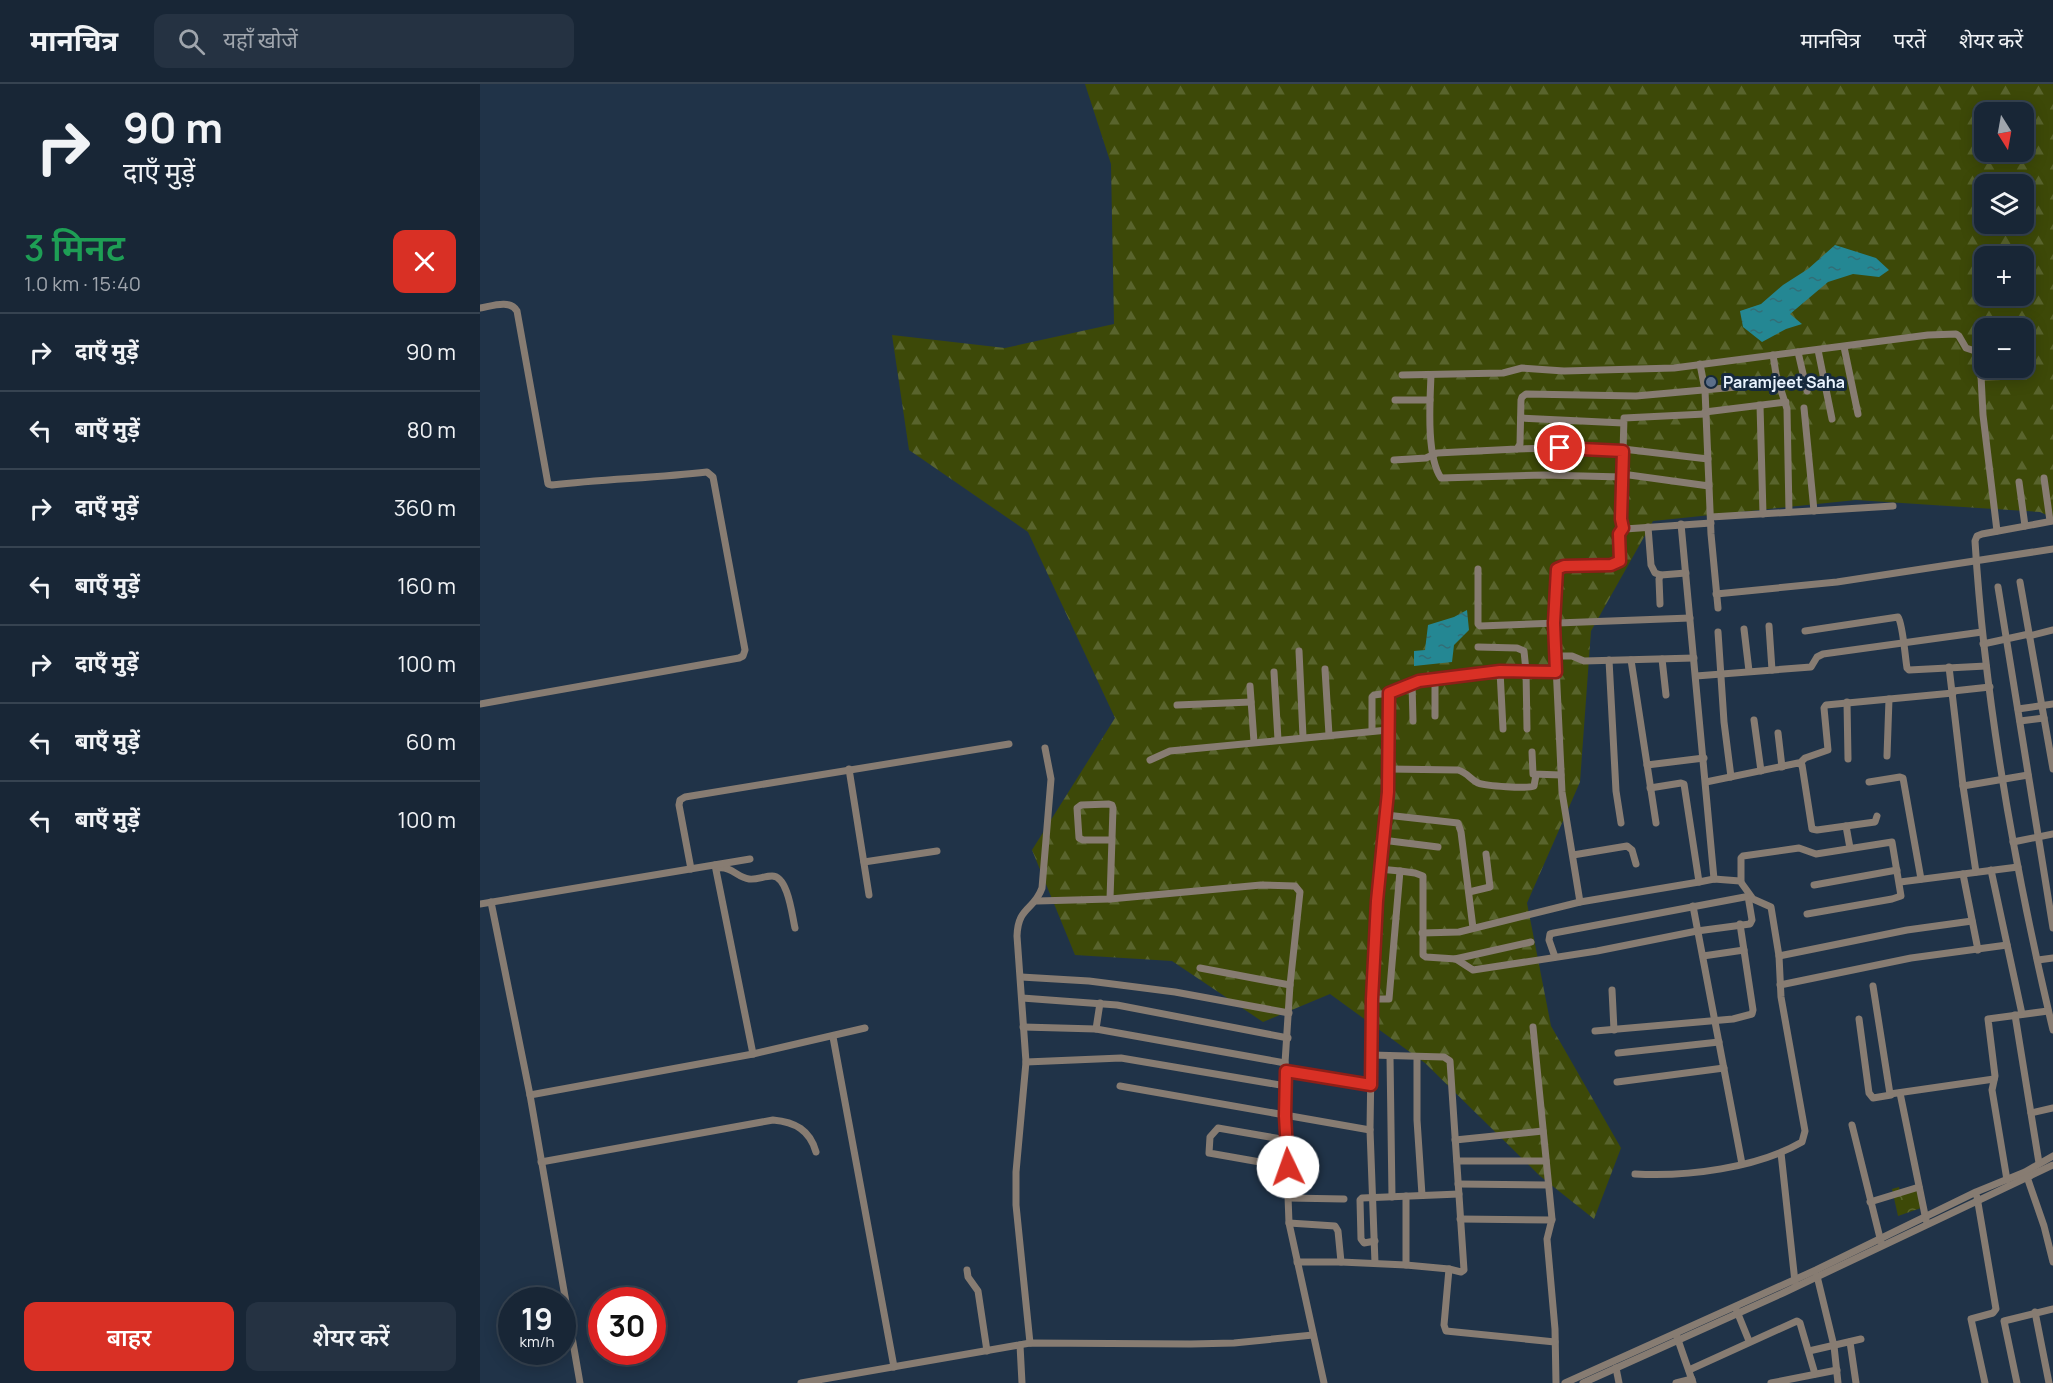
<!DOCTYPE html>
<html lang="hi">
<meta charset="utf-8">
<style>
:root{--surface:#182636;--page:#253242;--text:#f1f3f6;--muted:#9fa5ad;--line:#364351;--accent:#d93025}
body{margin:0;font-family:Manrope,"Noto Sans Devanagari",sans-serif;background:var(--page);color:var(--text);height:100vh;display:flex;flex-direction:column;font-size:22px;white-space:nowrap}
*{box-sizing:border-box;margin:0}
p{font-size:20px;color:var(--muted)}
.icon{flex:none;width:33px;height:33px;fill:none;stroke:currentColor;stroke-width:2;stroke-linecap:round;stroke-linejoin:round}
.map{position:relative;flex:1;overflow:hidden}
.sheet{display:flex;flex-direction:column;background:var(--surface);width:480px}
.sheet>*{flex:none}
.hud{background:#182636;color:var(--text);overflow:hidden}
.needle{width:39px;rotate:169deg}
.fabs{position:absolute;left:1494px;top:18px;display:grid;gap:12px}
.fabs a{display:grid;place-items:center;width:60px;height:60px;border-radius:12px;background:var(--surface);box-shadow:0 3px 15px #0003,0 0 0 2px var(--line);font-size:30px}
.speed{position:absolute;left:18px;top:1203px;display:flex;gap:12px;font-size:30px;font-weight:700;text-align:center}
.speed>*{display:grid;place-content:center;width:78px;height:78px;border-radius:50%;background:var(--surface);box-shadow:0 3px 15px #0003,0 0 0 2px var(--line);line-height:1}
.speed small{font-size:15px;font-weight:400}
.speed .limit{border:9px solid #d22;background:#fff;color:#111}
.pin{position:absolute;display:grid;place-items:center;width:51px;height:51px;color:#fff;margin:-26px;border:3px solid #fff;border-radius:50%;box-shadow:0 2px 6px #0007}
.me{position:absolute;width:66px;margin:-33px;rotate:357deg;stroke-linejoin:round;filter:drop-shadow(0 0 4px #0008)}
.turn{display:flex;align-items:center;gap:21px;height:126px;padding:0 24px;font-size:27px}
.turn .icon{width:78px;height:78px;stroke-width:2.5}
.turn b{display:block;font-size:42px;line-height:51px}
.round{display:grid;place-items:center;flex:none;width:63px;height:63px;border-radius:12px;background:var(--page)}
.overview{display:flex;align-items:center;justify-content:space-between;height:102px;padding:0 24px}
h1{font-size:36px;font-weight:600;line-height:45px;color:#1e9e55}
.action{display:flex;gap:12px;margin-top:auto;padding:12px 24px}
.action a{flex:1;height:69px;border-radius:12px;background:var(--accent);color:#fff;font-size:24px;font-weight:600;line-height:69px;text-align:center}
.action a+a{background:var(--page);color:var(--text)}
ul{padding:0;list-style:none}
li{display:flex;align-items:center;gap:18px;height:78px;padding:0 24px;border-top:2px solid var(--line)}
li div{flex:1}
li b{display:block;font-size:22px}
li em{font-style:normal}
header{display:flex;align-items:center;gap:36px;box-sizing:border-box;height:84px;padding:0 30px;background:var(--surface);border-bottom:2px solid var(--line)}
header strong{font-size:28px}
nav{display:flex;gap:33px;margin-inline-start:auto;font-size:21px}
.search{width:420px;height:54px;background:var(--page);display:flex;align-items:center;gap:15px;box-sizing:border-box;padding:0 21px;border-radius:12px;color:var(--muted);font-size:22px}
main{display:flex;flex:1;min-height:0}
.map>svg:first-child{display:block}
</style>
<header>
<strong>मानचित्र</strong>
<div class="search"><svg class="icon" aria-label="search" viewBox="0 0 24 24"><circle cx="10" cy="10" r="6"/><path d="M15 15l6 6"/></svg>यहाँ खोजें</div>
<nav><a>मानचित्र</a><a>परतें</a><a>शेयर करें</a></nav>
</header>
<main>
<section class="sheet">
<div class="hud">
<div class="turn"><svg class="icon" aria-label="right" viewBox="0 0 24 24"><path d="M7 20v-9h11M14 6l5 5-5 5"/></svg><div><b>90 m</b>दाएँ मुड़ें</div></div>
</div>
<div class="overview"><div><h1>3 मिनट</h1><p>1.0 km · 15:40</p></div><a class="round" style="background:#d93025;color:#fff"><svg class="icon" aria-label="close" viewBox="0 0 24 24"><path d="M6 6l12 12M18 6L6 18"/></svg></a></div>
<ul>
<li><svg class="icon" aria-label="right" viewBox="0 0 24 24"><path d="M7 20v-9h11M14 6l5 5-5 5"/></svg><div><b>दाएँ मुड़ें</b></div><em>90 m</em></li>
<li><svg class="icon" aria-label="left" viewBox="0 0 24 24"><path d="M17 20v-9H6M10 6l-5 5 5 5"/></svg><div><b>बाएँ मुड़ें</b></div><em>80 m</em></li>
<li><svg class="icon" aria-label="right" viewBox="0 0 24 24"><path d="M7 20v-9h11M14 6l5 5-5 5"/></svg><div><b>दाएँ मुड़ें</b></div><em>360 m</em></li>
<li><svg class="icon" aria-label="left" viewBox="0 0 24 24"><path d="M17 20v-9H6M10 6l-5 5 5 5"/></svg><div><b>बाएँ मुड़ें</b></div><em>160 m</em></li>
<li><svg class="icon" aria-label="right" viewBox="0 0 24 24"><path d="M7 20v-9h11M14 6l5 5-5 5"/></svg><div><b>दाएँ मुड़ें</b></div><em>100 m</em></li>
<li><svg class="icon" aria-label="left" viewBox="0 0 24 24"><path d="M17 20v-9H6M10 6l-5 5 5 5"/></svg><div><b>बाएँ मुड़ें</b></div><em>60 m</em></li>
<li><svg class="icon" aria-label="left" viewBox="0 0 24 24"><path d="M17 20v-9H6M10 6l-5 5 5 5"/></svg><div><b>बाएँ मुड़ें</b></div><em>100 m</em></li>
</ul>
<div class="action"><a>बाहर</a><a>शेयर करें</a></div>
</section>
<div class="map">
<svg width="1573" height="1299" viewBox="0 0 1573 1299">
<defs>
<pattern id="forest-firs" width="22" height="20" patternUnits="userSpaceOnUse" patternTransform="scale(1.5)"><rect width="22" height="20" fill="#3d4908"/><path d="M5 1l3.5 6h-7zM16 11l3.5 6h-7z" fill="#59642d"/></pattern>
<pattern id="park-crowns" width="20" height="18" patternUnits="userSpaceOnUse" patternTransform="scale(1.5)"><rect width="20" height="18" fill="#3d4908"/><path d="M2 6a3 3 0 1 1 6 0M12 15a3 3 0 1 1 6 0" fill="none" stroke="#59642d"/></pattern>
<pattern id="water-ripples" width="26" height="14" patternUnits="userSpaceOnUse" patternTransform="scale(1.5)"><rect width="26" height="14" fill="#248793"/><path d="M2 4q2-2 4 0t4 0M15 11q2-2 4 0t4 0" fill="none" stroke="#326e77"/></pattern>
</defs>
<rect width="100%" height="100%" fill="#203348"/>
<path fill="url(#forest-firs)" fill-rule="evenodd" d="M 605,0 L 1573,0 L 1573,434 L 1560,428 L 1376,416 L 1173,437 L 1111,547 L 1100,698 L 1047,819 L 1071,942 L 1141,1064 L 1114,1135 L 1060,1092 L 945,979 L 850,910 L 783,938 L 692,877 L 595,871 L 552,766 L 635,634 L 548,448 L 429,366 L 412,251 L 525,264 L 634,240 L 631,80 ZM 1504,28 L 1544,28 L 1544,68 L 1504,68 ZM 1504,100 L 1544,100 L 1544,140 L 1504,140 ZM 1504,172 L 1544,172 L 1544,212 L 1504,212 ZM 1504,244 L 1544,244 L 1544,284 L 1504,284 Z"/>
<path fill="url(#park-crowns)" d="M 1419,1103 L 1420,1108 L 1436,1104 L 1441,1124 L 1418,1132 L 1412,1105 Z"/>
<g fill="url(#water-ripples)">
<path d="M 1355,161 L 1396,174 L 1409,186 L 1399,193 L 1373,190 L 1348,198 L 1310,230 L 1322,240 L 1306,245 L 1282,258 L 1263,243 L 1260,227 L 1281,220 L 1303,201 L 1328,185 Z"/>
<path d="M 987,526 L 989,546 L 974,561 L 972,578 L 934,582 L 934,567 L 945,566 L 948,541 L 974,533 Z"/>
</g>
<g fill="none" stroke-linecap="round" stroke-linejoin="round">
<g stroke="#877c72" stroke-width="7">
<path d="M 0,224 C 12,222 30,215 37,227 L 68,400 L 72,401 C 124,395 175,394 227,388 L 233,393 L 265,566 L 263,572 L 259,574 L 0,620"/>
<path d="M 1364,263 L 1378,330"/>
<path d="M 1338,266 L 1352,335"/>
<path d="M 1318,268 L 1327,307"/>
<path d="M 1293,271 L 1296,290 L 1307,325 L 1309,428"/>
<path d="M 1220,280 L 1225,306 L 1231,450 L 1238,524"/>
<path d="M 922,291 L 1023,289 L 1042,284 L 1084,287 L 1194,284 L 1448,251 L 1476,250 L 1479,252 L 1486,264 L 1498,268 L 1500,272 L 1503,331 L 1517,447"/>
<path d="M 951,291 C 950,317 946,372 961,394 L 1064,391 L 1142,393"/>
<path d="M 1501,293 L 1542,292"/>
<path d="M 915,316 L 950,316"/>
<path d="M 1280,321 L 1283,430"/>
<path d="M 1324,324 L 1334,427"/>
<path d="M 1225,328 L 1306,318"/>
<path d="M 1225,330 L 1144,334 L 1141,435 L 1142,443 L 1145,445 L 1231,439"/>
<path d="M 1041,334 L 1143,339"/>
<path d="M 1037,365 L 1080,364 L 1143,367"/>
<path d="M 1143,365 L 1228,375"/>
<path d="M 914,376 L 946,374 L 957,369 L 1037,365 L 1040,360 L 1041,316 L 1042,313 L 1046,310 L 1156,312 L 1279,301"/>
<path d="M 1142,390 L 1229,402"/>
<path d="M 1564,394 L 1570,437"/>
<path d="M 1539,398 L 1545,442"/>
<path d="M 1231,433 L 1413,422"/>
<path d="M 1573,437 L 1502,450 L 1497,452 L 1495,457 C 1505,621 1535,786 1573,946"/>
<path d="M 1201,440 L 1234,795"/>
<path d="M 1168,443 L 1171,481 L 1175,489 L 1181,491"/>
<path d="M 998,485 L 998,540 L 1000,542 L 1210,534"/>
<path d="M 1540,498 L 1573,685"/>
<path d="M 1518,503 L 1573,844"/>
<path d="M 1236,510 L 1357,498 L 1573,465"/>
<path d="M 1180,520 L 1179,495 L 1181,491 L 1206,489"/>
<path d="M 1289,542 L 1292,586"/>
<path d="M 1264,545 L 1269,587"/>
<path d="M 1325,547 L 1418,533 C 1423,540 1425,573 1427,584 L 1429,586 L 1506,582"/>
<path d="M 1238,548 L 1244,638 L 1251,693"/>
<path d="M 1549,552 L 1573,546"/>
<path d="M 1503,560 L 1549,550"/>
<path d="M 998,563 L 1037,564 L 1044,567 L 1046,587 L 1047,645"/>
<path d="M 819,567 L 823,653"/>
<path d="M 1075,572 L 1092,572 L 1104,577 L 1214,574"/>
<path d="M 1182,575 L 1186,611"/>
<path d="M 1129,576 L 1136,707 L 1141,739"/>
<path d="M 1151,576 L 1176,739"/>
<path d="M 1469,583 L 1483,702 L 1496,788"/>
<path d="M 845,585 L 849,651"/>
<path d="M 1020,587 L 1023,645"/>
<path d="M 794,588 L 798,656"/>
<path d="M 1216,592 L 1331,583 L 1337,573 L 1343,570 L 1502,548"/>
<path d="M 955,595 L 955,632"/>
<path d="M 932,600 L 933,637"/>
<path d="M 770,602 L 774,658"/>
<path d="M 1473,607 L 1510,603"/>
<path d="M 1367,618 L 1368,675"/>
<path d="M 697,621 L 771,618"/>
<path d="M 1538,625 L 1573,620"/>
<path d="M 1274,636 L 1281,687"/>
<path d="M 1540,637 L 1564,634"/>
<path d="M 892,647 L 892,613 L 894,611 L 909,609"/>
<path d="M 1298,649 L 1302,683"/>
<path d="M 1052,668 L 1053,690 L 1081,691"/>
<path d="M 1407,672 L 1409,615"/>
<path d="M 670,676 L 690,667 L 908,646"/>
<path d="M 1320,679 L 1325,674 L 1348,666 L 1344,624 L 1346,621 L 1473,609"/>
<path d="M 1167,681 L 1224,674"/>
<path d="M 369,685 L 389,811"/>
<path d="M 908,685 L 978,686 C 988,689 990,695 998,699 C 1006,702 1047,705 1054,702 L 1056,691"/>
<path d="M 1226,698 L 1318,679 L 1322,681 L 1332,745 L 1337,746 L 1395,738 L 1397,732"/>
<path d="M 1389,698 L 1420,693 L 1423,694 L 1441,795"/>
<path d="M 1483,702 L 1548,691"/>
<path d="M 1170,704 L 1201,699 L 1204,700 L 1219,798"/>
<path d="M 906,731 L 909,609 L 939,597 L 1020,587 L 1076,588"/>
<path d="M 1366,742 L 1370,764"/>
<path d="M 902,756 L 958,763"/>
<path d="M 1533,758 L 1573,750"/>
<path d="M 1093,771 L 1147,762 L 1152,766 L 1156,780"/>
<path d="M 384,778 L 457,767"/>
<path d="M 235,781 L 273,970"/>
<path d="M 239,784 C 251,782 258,794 269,795 C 277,796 284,792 292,792 C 308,792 312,831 315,844"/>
<path d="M 211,785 L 199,721 L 200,716 L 205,713 L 529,660"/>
<path d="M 1511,786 L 1542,930"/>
<path d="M 920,787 L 935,789 L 943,792 L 943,871 L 946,873 L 976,875 L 993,886 L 1117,867 L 1217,847 L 1270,840 L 1272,836 L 1268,812"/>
<path d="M 1483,790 L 1498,866"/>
<path d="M 1261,797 L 1261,774 L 1263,772 L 1319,764 L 1336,770 L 1412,758 L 1421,812 L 1412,815 L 1327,830"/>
<path d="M 1420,798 L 1538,783"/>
<path d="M 1334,801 L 1417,786"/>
<path d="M 989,808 L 1010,803 L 1006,770"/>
<path d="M 630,815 L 633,724 L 632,721 L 629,720 L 601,721 L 597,724 L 599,754 L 603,756 L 632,756"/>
<path d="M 557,817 L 630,815 L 781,801 L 815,802 L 820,808 L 810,901 L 805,979 L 805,1032 L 809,1139 L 844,1299"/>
<path d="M 11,818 L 50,1011 L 100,1299"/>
<path d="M 1100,818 L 1082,708 L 1074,539 L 1077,487 L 1079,483 L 1084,482 L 1138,479 C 1143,468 1135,454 1143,444"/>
<path d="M 0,820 L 270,775"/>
<path d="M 1213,822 L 1262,1080"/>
<path d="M 942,849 L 979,848 L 1100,818 L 1219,798 L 1234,795 L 1260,797 L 1273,815 L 1291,823 L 1299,872 L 1301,913 L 1325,1047 L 1322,1058 C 1277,1084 1207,1093 1155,1090"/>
<path d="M 1223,872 L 1264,866"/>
<path d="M 1299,872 L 1427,846 L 1492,837"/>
<path d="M 1075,873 L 1069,856 L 1070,850 L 1074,849 L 1270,812"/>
<path d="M 975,875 L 1051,858"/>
<path d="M 1558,876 L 1573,874"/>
<path d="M 720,884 L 810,901"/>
<path d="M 541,893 L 609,897 L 695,908 L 809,929"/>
<path d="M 1300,901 L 1431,874 L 1527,861"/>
<path d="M 1393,902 L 1410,1010 L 1514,995"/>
<path d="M 1132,906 L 1134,946"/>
<path d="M 542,914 L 637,921 L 808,954"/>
<path d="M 892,915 L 909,915 L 920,787 L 899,785"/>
<path d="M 1535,931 L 1559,1079"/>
<path d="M 1379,935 L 1389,1009 L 1393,1014 L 1411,1011"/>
<path d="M 543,943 L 616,945 L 805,979"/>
<path d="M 1053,943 L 1072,1135 L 1067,1155 L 1075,1245 L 1076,1299"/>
<path d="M 616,945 L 620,919"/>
<path d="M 1115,947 L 1253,935 L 1272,930 L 1273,926 L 1260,840"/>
<path d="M 353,953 L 414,1283"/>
<path d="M 1138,969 L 1239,958"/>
<path d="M 910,972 L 912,1113"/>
<path d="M 937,973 L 937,1036 L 942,1111"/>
<path d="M 546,978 L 641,974 L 806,1002"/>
<path d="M 805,988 L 891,1001"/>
<path d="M 1137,998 L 1244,984"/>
<path d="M 640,1002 L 890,1046"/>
<path d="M 1420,1009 L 1446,1136"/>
<path d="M 50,1011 L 273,970 L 385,944"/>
<path d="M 1551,1029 L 1573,1024"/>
<path d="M 1372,1041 L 1401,1158"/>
<path d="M 807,1056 L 738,1044 L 730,1053 L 729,1069 L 808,1083"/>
<path d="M 975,1056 L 1063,1047"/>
<path d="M 1301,1069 L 1315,1198"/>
<path d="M 977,1077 L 1066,1077"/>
<path d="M 61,1078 L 293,1036 C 315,1038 330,1046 336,1068"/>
<path d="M 1546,1090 L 1564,1142 L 1573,1178"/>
<path d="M 1527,1096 L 1512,1006 L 1515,992 L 1508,935 L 1568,927"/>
<path d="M 978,1100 L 1068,1101"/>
<path d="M 926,1112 L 926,1181"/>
<path d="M 1497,1113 L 1516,1225 L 1513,1229 L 1491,1235 L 1505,1299"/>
<path d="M 809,1114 L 864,1115"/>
<path d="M 1390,1118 L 1439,1103"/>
<path d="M 980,1135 L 1072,1136"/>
<path d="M 809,1139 L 855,1142 L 858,1147 L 861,1178"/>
<path d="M 895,1157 L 884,1159 L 881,1155 L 880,1116 L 882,1114 L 979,1110"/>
<path d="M 817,1178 L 861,1178 L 926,1181 L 969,1185 L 981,1188 L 984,1186 L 970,977 L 964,973 L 891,971"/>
<path d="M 895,1179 L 890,1046 L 892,915 L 897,817 L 906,731 L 978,739 L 981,748 L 993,844"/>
<path d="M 969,1185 L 964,1241 L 966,1247 L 1075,1258"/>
<path d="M 487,1186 L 488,1193 L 498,1207 L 507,1267"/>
<path d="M 1337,1192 L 1354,1262 L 1358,1299"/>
<path d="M 1256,1225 L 1269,1257"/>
<path d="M 1555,1228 L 1569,1299"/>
<path d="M 1197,1253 L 1213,1299"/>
<path d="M 1370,1258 L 1376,1299"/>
<path d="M 550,1259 L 536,1121 L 536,1088 L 546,978 L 537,852 C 538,822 554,827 562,804 L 571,695 L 565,664"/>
<path d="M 540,1261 L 542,1299"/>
<path d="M 1329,1267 L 1381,1255"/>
<path d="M 1136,1284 L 1139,1299"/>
<path d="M 1209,1286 L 1317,1237 L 1320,1239 L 1335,1290"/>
<path d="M 321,1299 L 550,1259 L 711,1260 L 754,1259 L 833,1251"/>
<path d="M 1085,1299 L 1336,1186 L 1496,1108 L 1545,1088 L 1573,1072"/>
<path d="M 1103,1299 L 1303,1209 L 1573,1081"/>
<path d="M 1196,1299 L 1212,1295"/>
<path d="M 1291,1299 L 1357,1286"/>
<path d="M 1537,1299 L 1524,1237 L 1573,1225"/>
</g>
</g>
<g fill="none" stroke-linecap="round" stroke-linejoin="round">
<g stroke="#8d1f18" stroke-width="15">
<path id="route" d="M 808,1083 L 805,1032 L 806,987 L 891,1001 L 892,915 L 897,817 L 908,708 L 909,609 L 939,597 L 1020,587 L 1076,588 L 1074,539 L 1077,485 L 1084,482 L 1131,481 L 1140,477 L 1139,450 L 1143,444 L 1141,435 L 1143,367 L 1080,364"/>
</g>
<use href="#route" stroke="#d93025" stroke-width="10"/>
</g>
<circle fill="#5c6f8a" stroke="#16293d" stroke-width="2" cx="1231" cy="298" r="6"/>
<g text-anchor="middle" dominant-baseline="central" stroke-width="6" stroke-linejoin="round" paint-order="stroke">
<g font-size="16" font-weight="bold" fill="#e8f2fd" stroke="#16293d" text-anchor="start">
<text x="1243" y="298">Paramjeet Saha</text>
</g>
</g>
</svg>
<div class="fabs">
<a><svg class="needle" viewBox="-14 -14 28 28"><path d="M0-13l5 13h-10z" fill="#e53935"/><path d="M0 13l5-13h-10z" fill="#9fa5ad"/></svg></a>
<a><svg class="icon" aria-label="layers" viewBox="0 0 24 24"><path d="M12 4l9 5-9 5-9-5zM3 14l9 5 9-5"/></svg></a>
<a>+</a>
<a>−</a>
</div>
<div class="speed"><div>19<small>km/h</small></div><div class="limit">30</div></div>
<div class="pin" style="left:1080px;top:364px;background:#d93025"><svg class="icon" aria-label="arrive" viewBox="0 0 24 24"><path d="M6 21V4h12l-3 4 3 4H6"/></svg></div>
<svg class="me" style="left:808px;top:1083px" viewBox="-20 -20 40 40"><circle r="19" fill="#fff"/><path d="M0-13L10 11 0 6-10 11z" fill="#d93025"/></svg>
</div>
</main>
